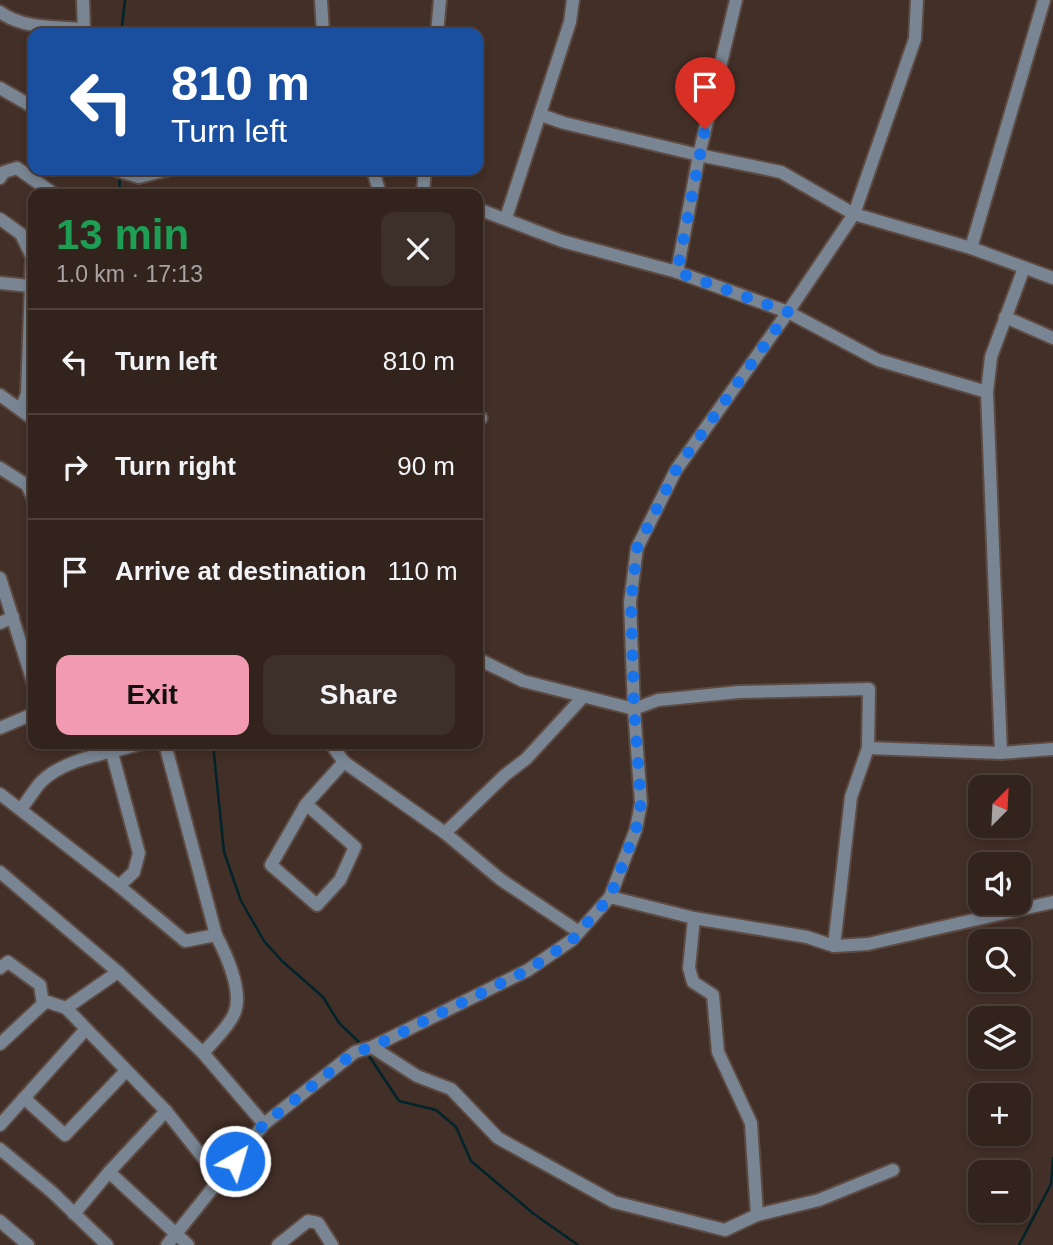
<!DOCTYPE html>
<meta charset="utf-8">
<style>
:root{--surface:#32231d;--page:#3d2f2a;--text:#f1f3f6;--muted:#a8a4a4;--line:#4d403b;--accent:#f19ab2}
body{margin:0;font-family:Helvetica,sans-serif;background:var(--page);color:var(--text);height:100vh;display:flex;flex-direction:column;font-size:26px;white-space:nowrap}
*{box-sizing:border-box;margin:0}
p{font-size:23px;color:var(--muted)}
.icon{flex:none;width:38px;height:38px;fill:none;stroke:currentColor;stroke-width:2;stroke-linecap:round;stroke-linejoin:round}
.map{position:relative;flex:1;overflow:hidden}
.panel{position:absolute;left:28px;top:189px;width:455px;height:560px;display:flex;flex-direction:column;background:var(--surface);border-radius:14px;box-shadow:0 4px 10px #0003,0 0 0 2px var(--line)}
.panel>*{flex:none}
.banner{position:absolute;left:28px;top:28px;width:455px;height:147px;border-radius:14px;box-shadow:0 4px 10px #0003,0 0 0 2px var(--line);background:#1a4fa0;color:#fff;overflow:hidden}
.needle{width:46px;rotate:24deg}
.controls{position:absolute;left:968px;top:775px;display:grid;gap:14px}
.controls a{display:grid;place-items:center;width:63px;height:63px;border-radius:14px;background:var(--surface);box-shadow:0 4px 10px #0003,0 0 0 2px var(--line);font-size:35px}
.pin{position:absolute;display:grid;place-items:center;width:60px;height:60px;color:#fff;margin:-72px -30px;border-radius:50% 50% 50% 0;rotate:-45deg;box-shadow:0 0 7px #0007}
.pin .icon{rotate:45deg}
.me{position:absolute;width:77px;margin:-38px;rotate:38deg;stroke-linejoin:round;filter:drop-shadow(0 0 5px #0008)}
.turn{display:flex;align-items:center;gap:24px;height:147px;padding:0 28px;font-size:32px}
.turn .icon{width:91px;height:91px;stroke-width:2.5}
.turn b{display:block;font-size:49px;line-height:60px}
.round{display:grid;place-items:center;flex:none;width:74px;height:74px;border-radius:14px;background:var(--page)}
.headline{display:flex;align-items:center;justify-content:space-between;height:119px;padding:0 28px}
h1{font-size:42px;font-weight:800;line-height:52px;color:#1e9e55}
.cta{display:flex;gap:14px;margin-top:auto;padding:14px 28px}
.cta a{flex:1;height:80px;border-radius:14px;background:var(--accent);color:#111;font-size:28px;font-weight:800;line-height:80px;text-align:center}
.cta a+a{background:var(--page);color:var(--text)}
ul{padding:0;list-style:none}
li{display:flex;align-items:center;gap:21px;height:105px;padding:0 28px;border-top:2px solid var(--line)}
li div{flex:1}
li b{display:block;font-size:26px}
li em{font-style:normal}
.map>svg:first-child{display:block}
</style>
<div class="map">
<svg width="1053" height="1245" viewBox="0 0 1053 1245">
<rect width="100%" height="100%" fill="#422f27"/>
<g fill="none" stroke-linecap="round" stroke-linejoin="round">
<g stroke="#00242a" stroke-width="2.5">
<path d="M 123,33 L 122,26 L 125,0"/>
<path d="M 119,194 L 120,177"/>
<path d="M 213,744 L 224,852 L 241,901 L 264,941 L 282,961 L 323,997 L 339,1023 L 362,1045"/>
<path d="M 367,1053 L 399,1101 L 436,1110 L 456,1127 L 471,1161 L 534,1214 L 578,1245"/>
<path d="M 1019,1245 L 1051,1184 L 1053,1158"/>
</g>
<g stroke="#5d4b43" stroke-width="16">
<g id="minor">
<path d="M 83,0 L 84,33"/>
<path d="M 321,0 L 323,33"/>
<path d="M 0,12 C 23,29 57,27 85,29"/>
<path d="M 437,33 L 440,0"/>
<path d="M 0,88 L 33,107"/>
<path d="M 541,115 L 564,123 L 699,155 L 781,172 L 854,214 L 971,248 L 1053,278"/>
<path d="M 116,170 L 139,177 L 167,170"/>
<path d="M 373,170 L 380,194"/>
<path d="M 0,178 L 4,172 L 17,168 L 54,194"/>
<path d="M 418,194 L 423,191 L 425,170"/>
<path d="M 478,209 L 562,241 L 677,272 L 788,312 L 878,360 L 987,392"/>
<path d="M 506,218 L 570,22 L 573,0"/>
<path d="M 0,219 L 21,234 L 32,257 L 27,394 L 21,409"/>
<path d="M 971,248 L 1044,0"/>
<path d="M 677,272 L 699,155 L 736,0"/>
<path d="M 0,283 L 30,286"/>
<path d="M 1005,317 L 1053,338"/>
<path d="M 0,395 L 33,419"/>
<path d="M 478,421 L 481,418"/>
<path d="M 0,468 L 27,485 L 33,498"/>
<path d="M 0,578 L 33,682"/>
<path d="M 0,623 L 13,617"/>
<path d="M 478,659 L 523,681 L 634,709 L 658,700 L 739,692 L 869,689 L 868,748 L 851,797 L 834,946"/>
<path d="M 0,728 L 33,714"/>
<path d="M 165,744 L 216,935 C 226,954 244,993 234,1014 C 228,1028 213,1041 203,1053"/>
<path d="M 331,744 L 344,762 L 445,833 L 505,775 L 526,759 L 583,697"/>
<path d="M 868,748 L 1001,753 L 1053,749"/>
<path d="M 112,753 L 139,853 L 134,872 L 119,886"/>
<path d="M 1001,753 L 987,392 L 991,357 L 1024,268"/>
<path d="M 0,794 L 119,886 L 185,941 L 216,935"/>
<path d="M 306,804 L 355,847 L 340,880 L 317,905 L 271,865 L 306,804 L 344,762"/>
<path d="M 21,809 C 28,800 34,790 41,782 C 65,758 108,754 139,744"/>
<path d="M 445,833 L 500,879 L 579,932"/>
<path d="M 0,872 L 118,972 L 203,1053 L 264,1124"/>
<path d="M 610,897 L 694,918 L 807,937 L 834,946 L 868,944 L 1053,902"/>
<path d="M 0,968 L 8,962 L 40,985 L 43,1004"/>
<path d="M 66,1008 L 118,972"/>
<path d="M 0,1044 L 43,1004 L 48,1002 L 66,1008 L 166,1111 L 220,1179"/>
<path d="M 372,1047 L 417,1076 L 451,1089 L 498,1138 L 614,1202 L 725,1230 L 757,1215 L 751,1123 L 718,1052 L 713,995 L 693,982 L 689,968 L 694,918"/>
<path d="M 24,1098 L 65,1135 L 126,1071"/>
<path d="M 0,1125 L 86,1029"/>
<path d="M 0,1149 L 52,1192 L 107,1245"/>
<path d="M 109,1172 L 188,1245"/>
<path d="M 74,1214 L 109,1172 L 166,1111"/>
<path d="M 757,1215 L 819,1200 L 893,1170"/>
<path d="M 0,1221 L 28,1245"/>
<path d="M 167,1245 L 264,1124 L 355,1052 L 372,1047 L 528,970 L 572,940 L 610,897 L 636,829 L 641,803 L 634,709 L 630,602 L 637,548 L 676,470 L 788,312 L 854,214 L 915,39 L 917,0"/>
<path d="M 278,1245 L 308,1221 L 318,1223 L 332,1245"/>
</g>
</g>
<use href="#minor" stroke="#798592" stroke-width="12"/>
</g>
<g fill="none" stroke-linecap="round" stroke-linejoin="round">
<path stroke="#1a73e8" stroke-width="12" stroke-dasharray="0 21.6" d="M 235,1161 L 264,1124 L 355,1052 L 372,1047 L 528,970 L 572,940 L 610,897 L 636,829 L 641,803 L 634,709 L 631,603 L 637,548 L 676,470 L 788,312 L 677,272 L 705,129"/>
</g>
</svg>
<div class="controls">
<a><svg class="needle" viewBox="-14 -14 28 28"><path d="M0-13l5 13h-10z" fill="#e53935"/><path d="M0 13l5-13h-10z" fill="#a8a4a4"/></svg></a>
<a><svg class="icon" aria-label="sound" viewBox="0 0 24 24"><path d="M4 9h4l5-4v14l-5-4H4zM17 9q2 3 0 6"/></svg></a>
<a><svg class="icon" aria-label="search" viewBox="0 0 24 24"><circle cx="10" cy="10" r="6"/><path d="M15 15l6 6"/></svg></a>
<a><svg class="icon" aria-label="layers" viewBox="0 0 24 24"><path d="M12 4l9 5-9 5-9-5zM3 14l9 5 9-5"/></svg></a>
<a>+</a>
<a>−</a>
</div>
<div class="pin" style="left:705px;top:129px;background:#d93025"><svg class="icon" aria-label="arrive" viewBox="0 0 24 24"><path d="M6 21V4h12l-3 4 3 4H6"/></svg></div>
<svg class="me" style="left:235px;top:1161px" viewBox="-20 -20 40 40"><circle r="17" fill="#1a73e8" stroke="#fff" stroke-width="3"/><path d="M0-11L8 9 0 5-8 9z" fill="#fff"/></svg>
<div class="banner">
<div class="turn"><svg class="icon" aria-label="left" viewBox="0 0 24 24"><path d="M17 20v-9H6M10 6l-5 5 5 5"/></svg><div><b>810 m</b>Turn left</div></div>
</div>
<section class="panel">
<div class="headline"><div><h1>13 min</h1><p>1.0 km · 17:13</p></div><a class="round"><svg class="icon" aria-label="close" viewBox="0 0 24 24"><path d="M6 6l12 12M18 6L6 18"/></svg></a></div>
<ul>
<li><svg class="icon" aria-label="left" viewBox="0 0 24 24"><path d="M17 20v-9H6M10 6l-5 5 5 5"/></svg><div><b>Turn left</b></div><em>810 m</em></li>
<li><svg class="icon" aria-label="right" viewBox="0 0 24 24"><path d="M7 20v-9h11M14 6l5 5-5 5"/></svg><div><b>Turn right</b></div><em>90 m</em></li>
<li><svg class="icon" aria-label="arrive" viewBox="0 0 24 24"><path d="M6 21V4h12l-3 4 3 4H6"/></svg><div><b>Arrive at destination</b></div><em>110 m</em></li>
</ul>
<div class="cta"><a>Exit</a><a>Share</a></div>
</section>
</div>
